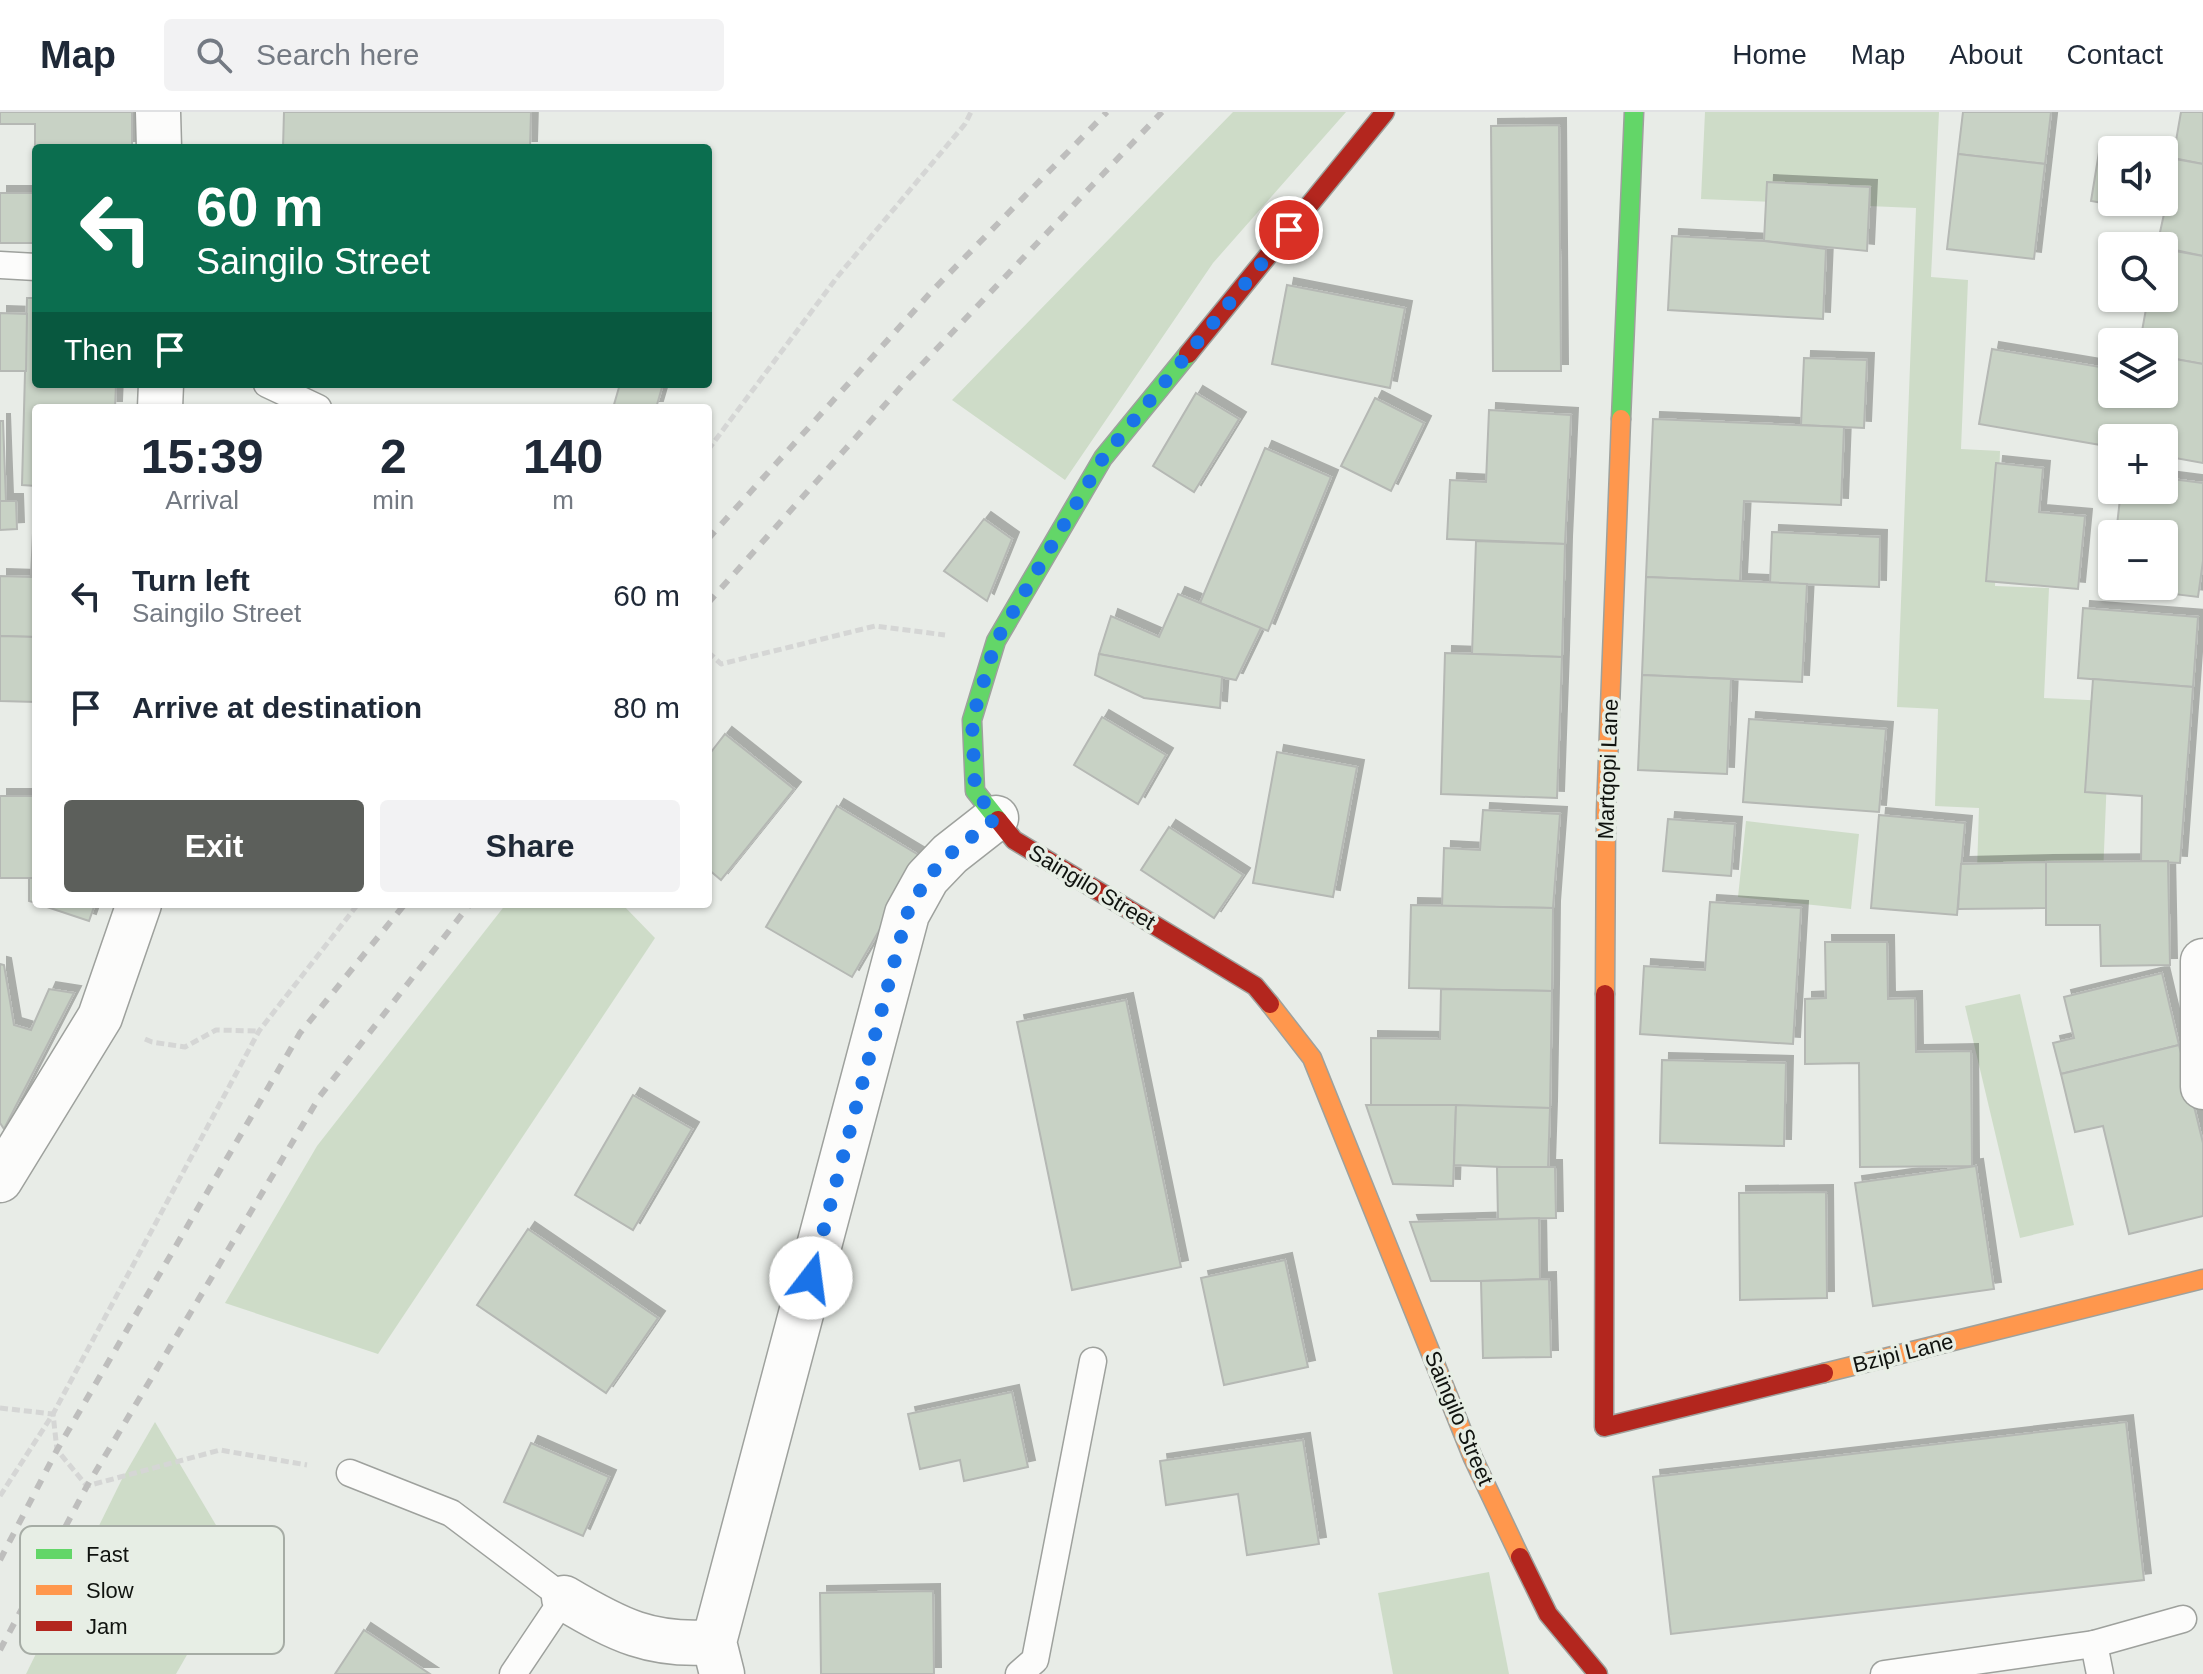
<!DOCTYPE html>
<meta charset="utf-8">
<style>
:root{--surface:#fff;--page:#f2f2f3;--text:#1f2937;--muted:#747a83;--line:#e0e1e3;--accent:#5c5f5b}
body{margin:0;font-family:Helvetica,sans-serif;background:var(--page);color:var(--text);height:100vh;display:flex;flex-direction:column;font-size:30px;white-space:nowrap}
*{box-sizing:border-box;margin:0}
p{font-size:26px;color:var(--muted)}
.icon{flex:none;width:44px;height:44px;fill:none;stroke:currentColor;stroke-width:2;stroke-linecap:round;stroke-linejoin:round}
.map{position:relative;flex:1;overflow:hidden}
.drawer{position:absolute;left:32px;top:292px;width:680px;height:504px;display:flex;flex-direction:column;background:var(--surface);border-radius:8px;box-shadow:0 2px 6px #0004}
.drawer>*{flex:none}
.banner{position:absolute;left:32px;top:32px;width:680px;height:244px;border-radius:8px;box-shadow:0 2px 6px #0004;background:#0b6e4f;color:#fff;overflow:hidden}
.tools{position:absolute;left:2098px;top:24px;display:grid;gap:16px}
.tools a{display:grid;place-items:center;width:80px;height:80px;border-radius:8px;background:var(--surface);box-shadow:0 2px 6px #0004;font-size:40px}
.pin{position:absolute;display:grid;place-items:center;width:68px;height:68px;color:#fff;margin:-34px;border:4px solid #fff;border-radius:50%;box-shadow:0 2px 8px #0007}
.me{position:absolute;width:88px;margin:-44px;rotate:15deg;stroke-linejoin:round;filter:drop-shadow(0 0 6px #0008)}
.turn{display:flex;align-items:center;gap:28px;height:168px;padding:0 32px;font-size:36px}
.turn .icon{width:104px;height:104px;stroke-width:2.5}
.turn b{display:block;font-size:56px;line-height:68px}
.then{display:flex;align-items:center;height:76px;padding:0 32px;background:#0003;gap:16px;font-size:30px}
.eta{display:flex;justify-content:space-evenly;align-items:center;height:136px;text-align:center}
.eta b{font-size:48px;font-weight:700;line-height:56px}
.primary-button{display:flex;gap:16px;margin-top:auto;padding:16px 32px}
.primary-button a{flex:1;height:92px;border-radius:8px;background:var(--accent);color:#fff;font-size:32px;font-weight:700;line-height:92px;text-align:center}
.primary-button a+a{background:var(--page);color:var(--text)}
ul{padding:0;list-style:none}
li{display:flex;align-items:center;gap:24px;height:112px;padding:0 32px}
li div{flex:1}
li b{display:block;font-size:30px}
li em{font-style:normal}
header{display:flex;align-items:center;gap:48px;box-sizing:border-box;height:112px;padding:0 40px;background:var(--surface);border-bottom:2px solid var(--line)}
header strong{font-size:38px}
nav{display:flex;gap:44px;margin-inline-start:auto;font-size:28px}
.search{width:560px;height:72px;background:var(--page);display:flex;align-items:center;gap:20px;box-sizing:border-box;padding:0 28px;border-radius:8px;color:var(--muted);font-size:30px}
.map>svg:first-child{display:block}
</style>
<header>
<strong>Map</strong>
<div class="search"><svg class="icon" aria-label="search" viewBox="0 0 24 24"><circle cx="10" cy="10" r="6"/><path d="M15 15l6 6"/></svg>Search here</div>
<nav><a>Home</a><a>Map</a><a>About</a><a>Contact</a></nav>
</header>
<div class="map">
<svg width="2203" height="1562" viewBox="0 0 2203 1562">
<defs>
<filter id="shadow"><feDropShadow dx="7" dy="-7" stdDeviation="0" flood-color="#0004"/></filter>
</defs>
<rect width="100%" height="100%" fill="#e8ece7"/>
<g fill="#cedcc8">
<path d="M 1233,0 L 1346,0 L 1213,151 L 1065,368 L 952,288 Z"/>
<path d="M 1705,0 L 1939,0 L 1931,165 L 1968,168 L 1961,337 L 2000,339 L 1995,474 L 2049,476 L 2044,586 L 2110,589 L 2103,764 L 1977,759 L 1979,696 L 1935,694 L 1938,597 L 1897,595 L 1916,96 L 1701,87 Z"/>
<path d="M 1746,709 L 1859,722 L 1851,797 L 1738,785 Z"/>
<path d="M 506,792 L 622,792 L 655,826 L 378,1242 L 225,1191 L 317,1034 Z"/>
<path d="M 2020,882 L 2074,1113 L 2020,1126 L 1965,894 Z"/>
<path d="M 155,1310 L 239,1452 L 176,1562 L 26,1562 L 122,1367 Z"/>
<path d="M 1489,1460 L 1509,1562 L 1393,1562 L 1378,1481 Z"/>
</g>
<g fill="#c8d2c5" stroke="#b5b8b4" stroke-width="2" filter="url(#shadow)">
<path d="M 0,0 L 132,0 L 132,36 L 36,36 L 36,131 L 0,131 L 0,81 L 35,81 L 35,12 L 0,12 Z"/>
<path d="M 284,0 L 531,0 L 530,36 L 283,36 Z"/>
<path d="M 1963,0 L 2051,0 L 2045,52 L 1958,42 Z"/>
<path d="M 2181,0 L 2203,0 L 2203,52 L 2173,46 Z"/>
<path d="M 1559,13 L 1561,259 L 1493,259 L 1491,14 Z"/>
<path d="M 2100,34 L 2123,38 L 2112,38 L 2112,90 L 2164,90 L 2164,45 L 2203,52 L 2203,144 L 2157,134 L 2164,102 L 2091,89 Z"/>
<path d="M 1958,42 L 2045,52 L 2034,147 L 1947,137 Z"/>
<path d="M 1767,70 L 1870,75 L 1867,139 L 1764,129 Z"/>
<path d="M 1672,124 L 1764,129 L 1826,137 L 1823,207 L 1668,198 Z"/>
<path d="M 2164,137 L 2203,144 L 2203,252 L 2164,245 L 2164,230 L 2140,230 L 2148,186 L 2164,186 Z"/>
<path d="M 1287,173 L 1405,196 L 1390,276 L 1272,252 Z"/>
<path d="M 27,186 L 36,186 L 36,272 L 116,272 L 115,296 L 36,296 L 36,374 L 22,373 Z"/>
<path d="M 0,201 L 27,202 L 26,259 L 0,259 Z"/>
<path d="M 1992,237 L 2112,257 L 2112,282 L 2164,282 L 2164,245 L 2203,252 L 2203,351 L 2164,344 L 2164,326 L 2112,326 L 2112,335 L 1979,312 Z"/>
<path d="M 1804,246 L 1867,248 L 1864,316 L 1801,313 Z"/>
<path d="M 620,272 L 663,272 L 656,296 L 613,296 Z"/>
<path d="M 1196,281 L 1239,307 L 1194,380 L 1153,354 Z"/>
<path d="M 1375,286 L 1424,311 L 1391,379 L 1341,354 Z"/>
<path d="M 1489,298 L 1571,303 L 1565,432 L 1447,427 L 1450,368 L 1486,370 Z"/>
<path d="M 1653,307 L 1844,315 L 1841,393 L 1744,389 L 1740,469 L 1646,465 Z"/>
<path d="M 0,309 L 3,309 L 6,389 L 0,389 Z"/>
<path d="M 1265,336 L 1331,365 L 1268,519 L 1200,491 Z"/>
<path d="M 1996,351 L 2043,356 L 2039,400 L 2085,404 L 2078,477 L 1986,469 Z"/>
<path d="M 2164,366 L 2203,371 L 2203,449 L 2198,485 L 2109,474 L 2112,449 L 2112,474 L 2164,474 L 2164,422 L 2116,422 L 2121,378 L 2164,378 Z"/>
<path d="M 0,389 L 16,389 L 17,417 L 0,418 Z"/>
<path d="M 34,399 L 36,525 L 0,524 L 0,464 L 31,465 Z"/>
<path d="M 984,407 L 1012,427 L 987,489 L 944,459 Z"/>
<path d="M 1772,420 L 1880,425 L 1879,475 L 1770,471 Z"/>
<path d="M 1476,429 L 1565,432 L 1562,545 L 1472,542 Z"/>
<path d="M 1646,465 L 1807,472 L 1802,570 L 1642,563 Z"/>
<path d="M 1178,482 L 1261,516 L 1236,568 L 1099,542 L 1111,504 L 1159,525 Z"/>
<path d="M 2083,496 L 2198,505 L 2193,575 L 2078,566 Z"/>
<path d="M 0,524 L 36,525 L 36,590 L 0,589 Z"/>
<path d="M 1445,541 L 1562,545 L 1557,686 L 1441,682 Z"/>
<path d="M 1099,542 L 1222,565 L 1220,596 L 1144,586 L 1095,563 Z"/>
<path d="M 1642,563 L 1731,567 L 1727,662 L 1638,658 Z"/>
<path d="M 2093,567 L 2193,575 L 2180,751 L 2141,749 L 2142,684 L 2085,680 Z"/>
<path d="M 1102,605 L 1166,643 L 1138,692 L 1074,653 Z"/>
<path d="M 1749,607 L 1886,617 L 1879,700 L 1743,690 Z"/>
<path d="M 725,622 L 794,677 L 721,768 L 708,757 L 708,644 Z"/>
<path d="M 1277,640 L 1357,655 L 1333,785 L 1253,771 Z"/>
<path d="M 36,673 L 36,766 L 0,766 L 0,684 L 36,684 Z"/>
<path d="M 837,694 L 922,745 L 852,865 L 766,815 Z"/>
<path d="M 1483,698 L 1560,702 L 1553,796 L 1442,794 L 1444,736 L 1480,738 Z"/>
<path d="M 1879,703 L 1965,711 L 1957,803 L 1871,796 Z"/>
<path d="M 1668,707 L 1735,712 L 1731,764 L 1663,759 Z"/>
<path d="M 1169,715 L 1243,763 L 1214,806 L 1141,758 Z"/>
<path d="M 2168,749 L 2170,853 L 2101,854 L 2100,813 L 2046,813 L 2046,750 Z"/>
<path d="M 2046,750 L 2046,796 L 1958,797 L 1961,752 Z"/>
<path d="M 29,766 L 36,766 L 36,791 L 29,789 Z"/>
<path d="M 1710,790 L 1801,796 L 1793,932 L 1640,922 L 1644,854 L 1705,858 Z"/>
<path d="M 38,792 L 95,792 L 89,809 Z"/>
<path d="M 1411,793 L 1553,796 L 1552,879 L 1409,876 Z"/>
<path d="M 1825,830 L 1887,830 L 1888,887 L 1915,886 L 1916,940 L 1971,939 L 1972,1054 L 1860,1055 L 1859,951 L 1805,952 L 1805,887 L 1826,886 Z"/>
<path d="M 0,852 L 4,853 L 14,913 L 31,918 L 49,877 L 74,881 L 4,1017 L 0,1011 Z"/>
<path d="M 2162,861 L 2179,933 L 2061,962 L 2053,931 L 2074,926 L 2064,885 Z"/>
<path d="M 1441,877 L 1552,879 L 1550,996 L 1371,993 L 1371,926 L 1440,927 Z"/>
<path d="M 1126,888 L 1181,1155 L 1072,1178 L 1017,910 Z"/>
<path d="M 2179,933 L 2203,1031 L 2203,1104 L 2129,1122 L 2103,1014 L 2075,1020 L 2061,962 Z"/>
<path d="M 1662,948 L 1786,951 L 1784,1034 L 1660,1031 Z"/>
<path d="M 633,983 L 692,1017 L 633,1118 L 575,1083 Z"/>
<path d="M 1366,993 L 1456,993 L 1453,1074 L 1393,1072 Z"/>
<path d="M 1456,993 L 1550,996 L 1548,1057 L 1454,1053 Z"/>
<path d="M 1976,1054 L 1994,1177 L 1873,1194 L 1855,1071 Z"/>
<path d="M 1497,1055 L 1555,1055 L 1556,1106 L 1498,1107 Z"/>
<path d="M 1826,1080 L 1827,1186 L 1740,1188 L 1739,1081 Z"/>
<path d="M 1539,1106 L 1540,1167 L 1481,1169 L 1431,1169 L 1410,1110 Z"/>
<path d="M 528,1117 L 658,1206 L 606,1281 L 477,1193 Z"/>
<path d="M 1285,1148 L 1308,1255 L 1224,1273 L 1201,1166 Z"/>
<path d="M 1549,1167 L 1551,1245 L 1483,1246 L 1481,1169 Z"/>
<path d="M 1012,1280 L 1028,1355 L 964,1369 L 960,1348 L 920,1357 L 908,1302 Z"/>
<path d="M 2126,1310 L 2144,1468 L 1671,1522 L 1653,1365 Z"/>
<path d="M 1303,1328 L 1319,1432 L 1247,1443 L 1238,1382 L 1166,1393 L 1160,1349 Z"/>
<path d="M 531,1331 L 609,1365 L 583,1424 L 504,1390 Z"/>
<path d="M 933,1479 L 934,1562 L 821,1562 L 820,1481 Z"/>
<path d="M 364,1518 L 430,1562 L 335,1562 Z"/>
</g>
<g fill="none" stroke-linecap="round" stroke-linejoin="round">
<g stroke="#9ea19d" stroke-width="29">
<g id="lane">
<path d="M 0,153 L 36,155"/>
<path d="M 267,272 L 318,296"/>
<path d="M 350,1361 L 451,1401 L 564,1486 L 513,1562"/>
<path d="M 2094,1532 L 2100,1562"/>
<path d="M 1019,1562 L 1035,1548 L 1093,1249"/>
<path d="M 1884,1562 L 2094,1532 L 2183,1507"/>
</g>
</g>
<g stroke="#9ea19d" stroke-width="47">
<g id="street">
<path d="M 158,0 L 159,36"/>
<path d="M 160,296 L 161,272"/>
<path d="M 2203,849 L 2203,975"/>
<path d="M 0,1068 L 100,905 L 139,792"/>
<path d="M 564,1486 C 618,1518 651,1535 714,1530"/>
<path d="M 722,1562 L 714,1530 L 907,802 L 927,766 L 950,742 L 996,706"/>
</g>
</g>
<g stroke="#9ea19d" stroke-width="21">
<g id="fast">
<path d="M 1621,307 L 1634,0"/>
<path d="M 998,708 L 975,679 L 972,608 L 996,529 L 1103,346 L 1188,242"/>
</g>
</g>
<g stroke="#9ea19d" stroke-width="21">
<g id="slow">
<path d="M 1605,882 L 1606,700 L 1621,307"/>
<path d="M 1270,892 L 1312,946 L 1473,1346 L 1520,1445"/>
<path d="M 1824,1261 L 2203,1167"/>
</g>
</g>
<g stroke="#9ea19d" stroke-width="21">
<g id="jam">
<path d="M 1188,242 L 1385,0"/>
<path d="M 998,708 L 1014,728 L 1255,874 L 1270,892"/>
<path d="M 1605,882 L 1604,1315 L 1824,1261"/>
<path d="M 1520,1445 L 1548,1502 L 1598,1562"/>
</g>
</g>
<g stroke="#d5d6d5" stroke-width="5" stroke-dasharray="8 4" stroke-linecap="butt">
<path d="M 708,338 L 838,164 L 965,12 L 971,0"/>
<path d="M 708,540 L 721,552 L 875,514 L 945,523"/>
<path d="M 145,927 L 152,930 L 185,935 L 216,918 L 259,919"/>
<path d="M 0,1296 L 53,1302 L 57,1338 L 87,1374 L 220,1338 L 307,1353"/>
<path d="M 0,1384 L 53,1302 L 259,919 L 358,792"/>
</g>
<use href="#lane" stroke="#fcfcfb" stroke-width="26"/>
<use href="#street" stroke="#fcfcfb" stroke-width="44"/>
<use href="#fast" stroke="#63d668" stroke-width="18"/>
<use href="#slow" stroke="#ff974d" stroke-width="18"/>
<use href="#jam" stroke="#b3261e" stroke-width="18"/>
<g stroke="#bebebd" stroke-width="6" stroke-dasharray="10 10" stroke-linecap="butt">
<path d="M 708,427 L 932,179 L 1107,0"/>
<path d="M 708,491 L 908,267 L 1162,0"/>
<path d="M 0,1448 L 57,1338 L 300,921 L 405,792"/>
<path d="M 0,1538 L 87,1374 L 320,984 L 470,792"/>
</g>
</g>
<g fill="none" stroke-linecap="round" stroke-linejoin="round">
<path stroke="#1a73e8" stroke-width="14" stroke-dasharray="0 25.2" d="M 811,1166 L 907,802 L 927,766 L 950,742 L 996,706 L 975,679 L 972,608 L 996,529 L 1103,346 L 1289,118"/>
</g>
<g text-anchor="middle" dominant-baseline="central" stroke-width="7" stroke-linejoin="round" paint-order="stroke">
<g font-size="22" fill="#10130f" stroke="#e7eee5">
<text transform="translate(1608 657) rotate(-88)">Martqopi Lane</text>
<text transform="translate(1092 775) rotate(31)">Saingilo Street</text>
<text transform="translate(1903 1241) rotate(-14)">Bzipi Lane</text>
<text transform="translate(1459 1306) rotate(67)">Saingilo Street</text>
</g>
</g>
<rect x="20" y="1414" width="264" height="128" rx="12" fill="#e7eee5" stroke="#a6aca5" stroke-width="2"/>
<rect x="36" y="1437" width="36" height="10" fill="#63d668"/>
<rect x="36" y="1473" width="36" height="10" fill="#ff974d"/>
<rect x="36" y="1509" width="36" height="10" fill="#b3261e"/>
<g font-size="22" fill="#10130f">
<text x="86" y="1450">Fast</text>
<text x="86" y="1486">Slow</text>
<text x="86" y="1522">Jam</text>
</g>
</svg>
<div class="tools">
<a><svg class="icon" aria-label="sound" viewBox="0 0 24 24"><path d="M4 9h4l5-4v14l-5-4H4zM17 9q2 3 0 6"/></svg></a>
<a><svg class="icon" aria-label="search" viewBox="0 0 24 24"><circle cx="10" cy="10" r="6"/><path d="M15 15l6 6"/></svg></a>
<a><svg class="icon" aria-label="layers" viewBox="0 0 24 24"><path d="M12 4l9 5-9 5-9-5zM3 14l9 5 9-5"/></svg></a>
<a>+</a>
<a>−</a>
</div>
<div class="pin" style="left:1289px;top:118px;background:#d93025"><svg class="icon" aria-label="arrive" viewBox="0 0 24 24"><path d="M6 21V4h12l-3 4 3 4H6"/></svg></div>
<svg class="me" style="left:811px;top:1166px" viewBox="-20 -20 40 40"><circle r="19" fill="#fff"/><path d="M0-13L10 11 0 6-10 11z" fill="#1a73e8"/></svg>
<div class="banner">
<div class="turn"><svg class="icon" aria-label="left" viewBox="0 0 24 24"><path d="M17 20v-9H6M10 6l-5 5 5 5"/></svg><div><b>60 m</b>Saingilo Street</div></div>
<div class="then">Then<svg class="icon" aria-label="arrive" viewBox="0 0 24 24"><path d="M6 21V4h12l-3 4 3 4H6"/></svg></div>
</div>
<section class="drawer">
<div class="eta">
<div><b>15:39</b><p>Arrival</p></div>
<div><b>2</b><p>min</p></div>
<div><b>140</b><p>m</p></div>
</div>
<ul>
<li><svg class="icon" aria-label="left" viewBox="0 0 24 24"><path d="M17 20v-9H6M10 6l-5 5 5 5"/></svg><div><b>Turn left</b><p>Saingilo Street</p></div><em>60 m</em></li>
<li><svg class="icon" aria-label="arrive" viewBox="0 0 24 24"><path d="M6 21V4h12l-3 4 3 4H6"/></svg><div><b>Arrive at destination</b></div><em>80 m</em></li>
</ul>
<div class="primary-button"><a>Exit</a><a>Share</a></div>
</section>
</div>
